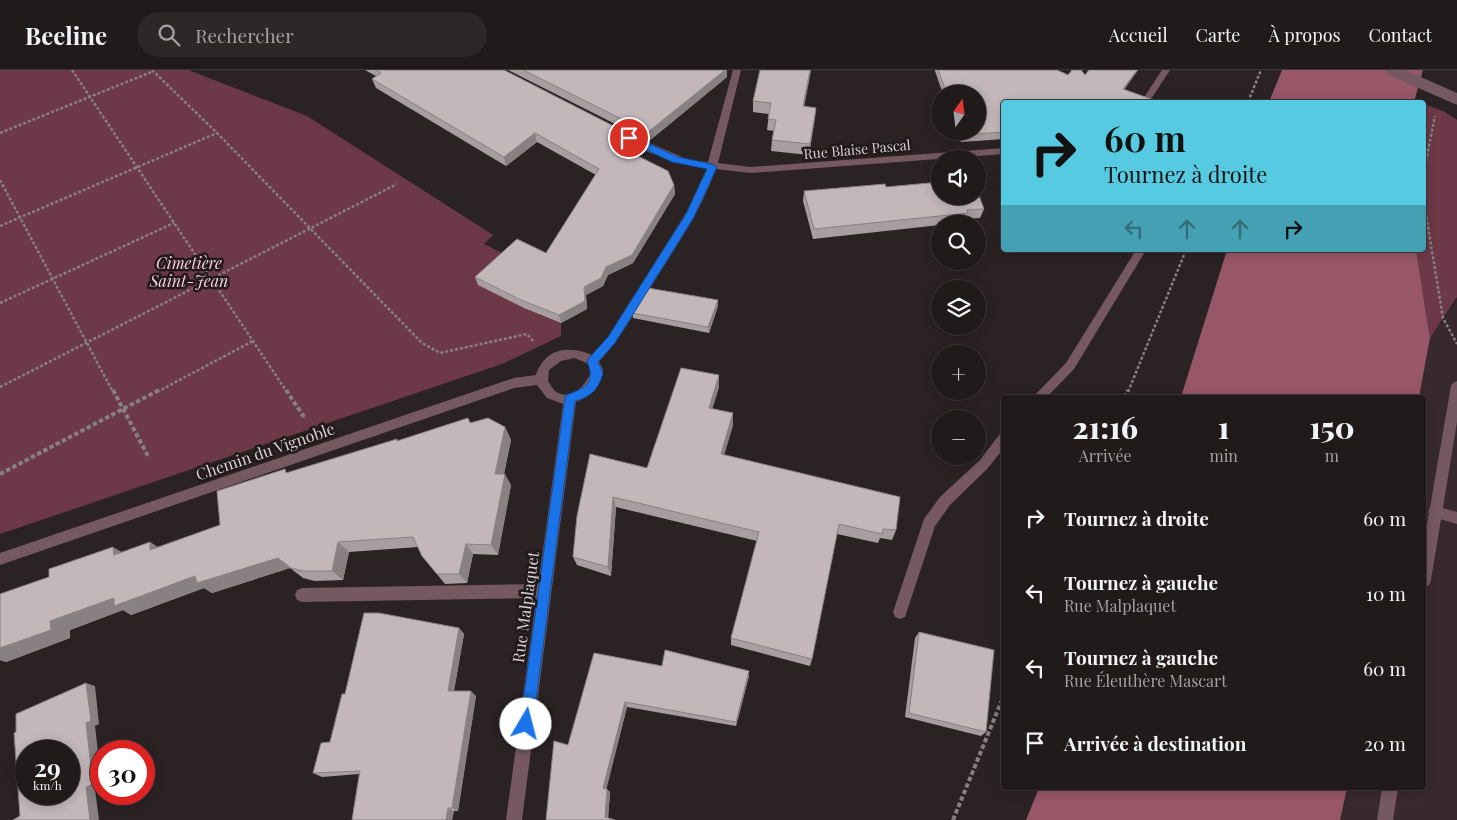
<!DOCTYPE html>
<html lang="fr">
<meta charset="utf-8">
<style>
:root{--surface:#201a1b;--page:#2d2728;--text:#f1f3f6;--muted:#a2a1a3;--line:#3d383a}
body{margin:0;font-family:"Playfair Display",serif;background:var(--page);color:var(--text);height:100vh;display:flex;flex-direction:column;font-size:19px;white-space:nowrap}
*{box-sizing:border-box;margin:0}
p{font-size:16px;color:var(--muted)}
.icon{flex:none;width:28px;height:28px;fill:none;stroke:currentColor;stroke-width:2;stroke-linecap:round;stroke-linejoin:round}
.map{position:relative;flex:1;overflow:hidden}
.drawer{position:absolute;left:1001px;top:325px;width:425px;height:395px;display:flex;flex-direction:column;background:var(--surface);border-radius:5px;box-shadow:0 2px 12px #0003,0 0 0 1px var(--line)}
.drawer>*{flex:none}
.top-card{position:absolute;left:1001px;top:30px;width:425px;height:152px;border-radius:5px;box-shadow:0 2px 12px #0003,0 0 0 1px var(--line);background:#55cae0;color:#111;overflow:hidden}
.needle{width:32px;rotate:14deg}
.tools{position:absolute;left:931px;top:15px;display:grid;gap:10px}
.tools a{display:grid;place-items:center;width:55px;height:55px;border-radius:50%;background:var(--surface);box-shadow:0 2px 12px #0003,0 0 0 1px var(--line);font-size:25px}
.speed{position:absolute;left:15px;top:670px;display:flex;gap:10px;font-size:25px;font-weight:700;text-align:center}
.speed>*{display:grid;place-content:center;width:65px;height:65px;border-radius:50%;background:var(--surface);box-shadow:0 2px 12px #0003,0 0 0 1px var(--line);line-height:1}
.speed small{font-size:12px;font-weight:400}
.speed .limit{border:8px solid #d22;background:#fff;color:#111}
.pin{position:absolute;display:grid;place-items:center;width:42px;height:42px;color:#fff;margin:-21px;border:2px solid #fff;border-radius:50%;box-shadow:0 1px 5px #0007}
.me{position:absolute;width:55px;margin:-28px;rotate:8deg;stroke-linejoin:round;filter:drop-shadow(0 0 4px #0008)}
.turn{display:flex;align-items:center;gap:18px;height:105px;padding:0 20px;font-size:22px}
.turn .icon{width:65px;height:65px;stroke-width:2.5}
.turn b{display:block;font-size:35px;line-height:42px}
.lanes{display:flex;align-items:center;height:48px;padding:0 20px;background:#0003;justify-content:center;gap:25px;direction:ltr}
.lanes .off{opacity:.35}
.eta{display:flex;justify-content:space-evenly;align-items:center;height:85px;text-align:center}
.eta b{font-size:30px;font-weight:800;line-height:35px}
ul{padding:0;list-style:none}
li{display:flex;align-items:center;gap:15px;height:75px;padding:0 20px}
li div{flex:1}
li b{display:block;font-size:19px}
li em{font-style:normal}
header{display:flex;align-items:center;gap:30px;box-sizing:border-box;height:70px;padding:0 25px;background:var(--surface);border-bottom:1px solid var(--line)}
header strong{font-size:24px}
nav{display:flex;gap:28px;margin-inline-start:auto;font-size:18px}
.search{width:350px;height:45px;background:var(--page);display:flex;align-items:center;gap:12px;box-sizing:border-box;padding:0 18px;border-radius:28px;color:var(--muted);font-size:19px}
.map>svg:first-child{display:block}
</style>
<header>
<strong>Beeline</strong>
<div class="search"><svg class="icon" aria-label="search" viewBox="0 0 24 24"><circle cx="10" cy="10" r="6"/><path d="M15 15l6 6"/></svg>Rechercher</div>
<nav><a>Accueil</a><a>Carte</a><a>À propos</a><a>Contact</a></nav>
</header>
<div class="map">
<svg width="1457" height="750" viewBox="0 0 1457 750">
<rect width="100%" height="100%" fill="#2b2224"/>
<path fill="#38292c" d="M 1457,230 L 1457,750 L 1340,750 L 1347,718 L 1424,718 L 1424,328 L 1419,327 L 1430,268 Z"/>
<g fill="#6d3848">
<path d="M 0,0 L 188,0 L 307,46 L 493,165 L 484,174 L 508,186 L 540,245 L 561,253 L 561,266 L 502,294 L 0,464 Z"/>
<path d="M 1424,34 L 1445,42 L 1457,50 L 1457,227 L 1430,268 L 1416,180 L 1424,180 Z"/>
</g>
<g fill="#975769">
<path d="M 1282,0 L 1423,0 L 1414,32 L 1269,32 Z"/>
<path d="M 1227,180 L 1416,180 L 1430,268 L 1419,327 L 1181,327 Z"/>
<path d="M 1039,718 L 1347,718 L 1340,750 L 1026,750 Z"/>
</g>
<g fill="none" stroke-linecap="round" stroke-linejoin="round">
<g stroke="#877f81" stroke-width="2.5" stroke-dasharray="3 2" stroke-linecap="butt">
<path d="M 72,0 L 287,322"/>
<path d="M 152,0 L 217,63 L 422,273 L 440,283 L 527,264 L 534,272"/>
<path d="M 1248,32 L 1261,0"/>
<path d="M 0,63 L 154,1"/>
<path d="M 1424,101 L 1435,46"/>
<path d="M 0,110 L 113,322"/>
<path d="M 1424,132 L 1443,248 L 1457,274"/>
<path d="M 0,156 L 217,63"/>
<path d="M 0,233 L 174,153"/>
<path d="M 0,317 L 397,114"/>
<path d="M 157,322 L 253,271"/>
<path d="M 1128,322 L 1186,180"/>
</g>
<g stroke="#877f81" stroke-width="4" stroke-dasharray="4.5 2.5" stroke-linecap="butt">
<path d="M 113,320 L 149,388"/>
<path d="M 286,320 L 304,347"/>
<path d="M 1125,328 L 1128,320"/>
<path d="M 0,404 L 159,320"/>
<path d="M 953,750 L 1004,625"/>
</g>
<g fill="#765960" fill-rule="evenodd">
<path d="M 1435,436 L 1457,442 L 1457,454 L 1430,446 L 1428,442 L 1430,438 Z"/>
<path d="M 544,514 L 549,516 L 551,521 L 549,526 L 544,528 L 302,532 L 297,530 L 295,525 L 297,520 L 302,518 Z"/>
</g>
<g fill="#765960" fill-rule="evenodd">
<path d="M 733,0 L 741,0 L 718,93 L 751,97 L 1004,78 L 1004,84 L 751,103 L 716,99 C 702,138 679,172 657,207 C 639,236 622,266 599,292 L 603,299 C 600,315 592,327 576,332 L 522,750 L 506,750 L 563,334 L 547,328 L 537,315 L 514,318 L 0,495 L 0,483 L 514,308 L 536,305 C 545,278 568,275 592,285 L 608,267 L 686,143 L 707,98 C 686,96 635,81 621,66 L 623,64 L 629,64 L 689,90 L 708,92 ZM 574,288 L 587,293 L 591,300 C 589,313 570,333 555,321 C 553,319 550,314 548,311 L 549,300 L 561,291 Z"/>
<path d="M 1162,0 L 1170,0 L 1149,32 L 1141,32 Z"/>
<path d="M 1136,180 L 1146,180 L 1074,299 L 1046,328 L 1032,328 L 1066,293 Z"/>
<path d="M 1457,311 L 1457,352 L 1431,510 L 1429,515 L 1424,517 L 1424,472 L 1451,316 L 1453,313 Z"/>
<path d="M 1004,363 L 1004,378 L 987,399 L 950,435 L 935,456 L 905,547 L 900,549 L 895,547 L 893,542 L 924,449 L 940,427 L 979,391 L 1000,364 Z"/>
<path d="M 1382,718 L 1398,718 L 1393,750 L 1377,750 Z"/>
</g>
<path stroke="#765960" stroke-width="11" d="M 1391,0 L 1457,29"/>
</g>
<g fill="#a89da0">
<path d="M 365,0 L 504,0 L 640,78 L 633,84 L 674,115 L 675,124 L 633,193 L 608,205 L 603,216 L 586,225 L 587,239 L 561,253 L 524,238 L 478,215 L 475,207 L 546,183 L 596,105 L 537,72 L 506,96 L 376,18 L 372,9 L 376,6 Z"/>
<path d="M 508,0 L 727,0 L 727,7 L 649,71 Z"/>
<path d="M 811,0 L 804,36 L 816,38 L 809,85 L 771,81 L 772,70 L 774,61 L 767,60 L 769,44 L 753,42 L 753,31 Z"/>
<path d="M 935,0 L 1057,0 L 1068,5 L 1085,5 L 1089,0 L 1138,0 L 1124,19 L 1004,32 L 1004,69 L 961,72 L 957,61 L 978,61 L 978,24 L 943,24 L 935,1 Z"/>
<path d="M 886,117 L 984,139 L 980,148 L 966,149 L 965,153 L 940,154 L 940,155 L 813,169 L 803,131 L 804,121 Z"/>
<path d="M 718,230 L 718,236 L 709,263 L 633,248 L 633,243 Z"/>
<path d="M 719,305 L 719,317 L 712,339 L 733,355 L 724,385 L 896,460 L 892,470 L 880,468 L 878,473 L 837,464 L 812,589 L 810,596 L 731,575 L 731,568 L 757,471 L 616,437 L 611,506 L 577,495 L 573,487 L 577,446 L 647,398 Z"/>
<path d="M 468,348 L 471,353 L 505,357 L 511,370 L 504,404 L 511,415 L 498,485 L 473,484 L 467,513 L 445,514 L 422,486 L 418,477 L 349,482 L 343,510 L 315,511 L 303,508 L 290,498 L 212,523 L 204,518 L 131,545 L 123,540 L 70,560 L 70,568 L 6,592 L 0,590 L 0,524 L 121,482 L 158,477 L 220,455 L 288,403 L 398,371 Z"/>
<path d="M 459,558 L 464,564 L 454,621 L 476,626 L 458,741 L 454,741 L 452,750 L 352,750 L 359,704 L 322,707 L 313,703 L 330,672 L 345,624 Z"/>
<path d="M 919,562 L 986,662 L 981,666 L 905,647 L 915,568 Z"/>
<path d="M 662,596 L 749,606 L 736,656 L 627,637 L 606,719 L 610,722 L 608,748 L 546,750 L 568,675 Z"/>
</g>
<g fill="#888082">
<path d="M 725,0 L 727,0 L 727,7 L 649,71 L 648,62 Z"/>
<path d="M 810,0 L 811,0 L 802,48 L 803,36 Z"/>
<path d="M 1137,0 L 1138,0 L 1120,26 L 1123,19 Z"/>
<path d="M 816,38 L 815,49 L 809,85 L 810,74 Z"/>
<path d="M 535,63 L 537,72 L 506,96 L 504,87 Z"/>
<path d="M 639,69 L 640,78 L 627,88 L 626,80 Z"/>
<path d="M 674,115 L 675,124 L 633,193 L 608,205 L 603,216 L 586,225 L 587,239 L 561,253 L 559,245 L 584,217 L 606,197 Z"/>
<path d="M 718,230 L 718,236 L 709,263 L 708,257 Z"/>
<path d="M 719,305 L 719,317 L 709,350 L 709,338 Z"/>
<path d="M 733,343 L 733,355 L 721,395 L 721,384 Z"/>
<path d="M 505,357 L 511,370 L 501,416 L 495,404 Z"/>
<path d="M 505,404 L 511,415 L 498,485 L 491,475 Z"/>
<path d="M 613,427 L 616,437 L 611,506 L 608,497 Z"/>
<path d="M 150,472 L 166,482 L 150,480 Z"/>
<path d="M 338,472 L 349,482 L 343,510 L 332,501 Z"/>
<path d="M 466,474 L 473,484 L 467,513 L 459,504 Z"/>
<path d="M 113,477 L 130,487 L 114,485 Z"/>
<path d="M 278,488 L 290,498 L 212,523 L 204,518 L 131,545 L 123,540 L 70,560 L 70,568 L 6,592 L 0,590 L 0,578 L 50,551 L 114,528 L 195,506 Z"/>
<path d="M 459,558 L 464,564 L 453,626 L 448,621 Z"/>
<path d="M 749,601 L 749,606 L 736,656 L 736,652 Z"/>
<path d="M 86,613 L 95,616 L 99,654 L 95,656 L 101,710 L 101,716 L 95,719 L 99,750 L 90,750 L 86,717 Z"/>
<path d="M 471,621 L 476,626 L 458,741 L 452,738 Z"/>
<path d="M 625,632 L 627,637 L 606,721 L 603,718 Z"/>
<path d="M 607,719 L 610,722 L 608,749 L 605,747 Z"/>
<path d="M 448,738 L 454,741 L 452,750 L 446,750 Z"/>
</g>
<g fill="#c3b7ba" stroke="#888082" fill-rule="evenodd">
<path d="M 376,0 L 504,0 L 639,69 L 626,80 L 668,101 L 674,115 L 632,185 L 606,197 L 601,208 L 584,217 L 585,231 L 559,245 L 521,230 L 475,207 L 517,169 L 546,183 L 599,99 L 535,63 L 504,87 L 372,9 L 381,3 Z"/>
<path d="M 523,0 L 725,0 L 648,62 Z"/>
<path d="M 760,0 L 810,0 L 803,36 L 816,38 L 810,74 L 772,70 L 776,50 L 768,49 L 771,33 L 753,31 Z"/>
<path d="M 938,0 L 1057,0 L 1068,5 L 1072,0 L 1081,0 L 1085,5 L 1089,0 L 1137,0 L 1123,19 L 1151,29 L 1151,32 L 1004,32 L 1004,62 L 963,65 L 962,61 L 978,61 L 978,24 L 947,24 Z"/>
<path d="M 940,112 L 940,126 L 978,126 L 978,123 L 984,139 L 967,140 L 968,143 L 814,159 L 804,121 L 885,114 L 886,117 Z"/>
<path d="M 648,218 L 718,230 L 708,257 L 633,243 Z"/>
<path d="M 681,298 L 719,305 L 709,338 L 733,343 L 721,384 L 900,427 L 896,460 L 883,459 L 882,464 L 839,454 L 812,589 L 731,568 L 759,462 L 613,427 L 608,497 L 573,487 L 577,446 L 590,384 L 647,398 Z"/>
<path d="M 468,348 L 470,353 L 488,348 L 505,357 L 495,404 L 505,404 L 491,475 L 466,474 L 459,504 L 437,504 L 422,486 L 413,467 L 338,472 L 332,501 L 303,501 L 291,498 L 278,488 L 197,513 L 195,506 L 114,536 L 114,528 L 50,551 L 51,560 L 0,578 L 0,524 L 49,507 L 49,499 L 113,477 L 114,485 L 150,472 L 150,480 L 220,455 L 217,421 L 285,399 L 286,403 L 397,369 L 397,371 Z"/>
<path d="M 364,543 L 379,543 L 459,558 L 448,621 L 471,621 L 452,738 L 448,738 L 446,750 L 352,750 L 360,701 L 313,703 L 321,673 L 330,672 L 342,624 L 345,624 Z"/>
<path d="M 919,562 L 994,580 L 986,662 L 909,643 Z"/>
<path d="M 665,580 L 749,601 L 736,652 L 625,632 L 603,718 L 607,719 L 605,747 L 615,750 L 546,750 L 554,671 L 568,675 L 594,583 L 662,596 Z"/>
<path d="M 86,613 L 91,651 L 86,653 L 93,714 L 86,717 L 90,750 L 13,750 L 20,746 L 14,663 L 16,662 L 16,644 ZM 26,681 L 69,681 L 69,724 L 26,724 Z"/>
</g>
<path fill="#1a73e8" stroke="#114b97" d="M 626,66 L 632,66 L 678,87 L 712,94 L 717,97 L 694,147 L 615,273 L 598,292 L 603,303 C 599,319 591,327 575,331 L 533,654 L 531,659 L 526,661 L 522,659 L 520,654 L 565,328 L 566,325 C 586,318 596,313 587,291 L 589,288 L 608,267 L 686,144 L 707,99 L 672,92 L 626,70 Z"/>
<g text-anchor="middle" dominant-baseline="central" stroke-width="5" stroke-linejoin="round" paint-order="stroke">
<g font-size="14" fill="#d8d2d4" stroke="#21191b">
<text transform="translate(857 79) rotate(-5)">Rue Blaise Pascal</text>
</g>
<g font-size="16" font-style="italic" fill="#fad2db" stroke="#21191b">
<text x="189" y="192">Cimetière<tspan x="189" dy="18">Saint-Jean</tspan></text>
</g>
<g font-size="16" fill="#d8d2d4" stroke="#21191b">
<text transform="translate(265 381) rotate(-19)">Chemin du Vignoble</text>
<text transform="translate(525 537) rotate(-82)">Rue Malplaquet</text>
</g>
</g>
</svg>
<div class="tools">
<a><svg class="needle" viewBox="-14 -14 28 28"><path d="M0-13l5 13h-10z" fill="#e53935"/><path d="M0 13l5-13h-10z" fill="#a2a1a3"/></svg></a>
<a><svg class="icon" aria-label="sound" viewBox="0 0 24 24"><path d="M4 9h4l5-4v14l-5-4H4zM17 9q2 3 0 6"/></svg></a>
<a><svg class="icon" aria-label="search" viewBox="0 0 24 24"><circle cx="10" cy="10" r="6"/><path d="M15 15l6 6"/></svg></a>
<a><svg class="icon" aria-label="layers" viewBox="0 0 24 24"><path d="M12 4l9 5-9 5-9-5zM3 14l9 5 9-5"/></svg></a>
<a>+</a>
<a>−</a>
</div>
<div class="speed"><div>29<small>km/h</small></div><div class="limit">30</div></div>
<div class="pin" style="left:629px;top:68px;background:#d93025"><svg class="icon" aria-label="arrive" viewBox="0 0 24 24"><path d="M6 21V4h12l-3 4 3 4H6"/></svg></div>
<svg class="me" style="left:526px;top:654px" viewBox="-20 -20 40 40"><circle r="19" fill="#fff"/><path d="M0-13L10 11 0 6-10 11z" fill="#1a73e8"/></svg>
<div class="top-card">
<div class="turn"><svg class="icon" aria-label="right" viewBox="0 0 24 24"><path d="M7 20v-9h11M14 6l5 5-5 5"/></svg><div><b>60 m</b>Tournez à droite</div></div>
<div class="lanes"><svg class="icon off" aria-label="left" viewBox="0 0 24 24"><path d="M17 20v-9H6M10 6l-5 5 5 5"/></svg><svg class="icon off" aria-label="ahead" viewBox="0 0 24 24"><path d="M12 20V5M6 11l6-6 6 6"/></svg><svg class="icon off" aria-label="ahead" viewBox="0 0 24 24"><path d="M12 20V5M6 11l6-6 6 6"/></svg><svg class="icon" aria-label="right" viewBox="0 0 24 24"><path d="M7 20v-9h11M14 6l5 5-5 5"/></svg></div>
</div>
<section class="drawer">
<div class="eta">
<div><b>21:16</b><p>Arrivée</p></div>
<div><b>1</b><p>min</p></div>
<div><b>150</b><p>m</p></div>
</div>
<ul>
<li><svg class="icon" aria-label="right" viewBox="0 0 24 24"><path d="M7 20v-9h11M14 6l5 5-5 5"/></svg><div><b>Tournez à droite</b></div><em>60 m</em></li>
<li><svg class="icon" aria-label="left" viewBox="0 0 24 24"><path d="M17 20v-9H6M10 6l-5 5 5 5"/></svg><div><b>Tournez à gauche</b><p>Rue Malplaquet</p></div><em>10 m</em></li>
<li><svg class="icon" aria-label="left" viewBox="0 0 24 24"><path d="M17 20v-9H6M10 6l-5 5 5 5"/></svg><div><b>Tournez à gauche</b><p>Rue Éleuthère Mascart</p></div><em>60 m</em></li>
<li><svg class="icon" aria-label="arrive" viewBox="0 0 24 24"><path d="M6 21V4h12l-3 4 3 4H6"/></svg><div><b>Arrivée à destination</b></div><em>20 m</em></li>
</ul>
</section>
</div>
